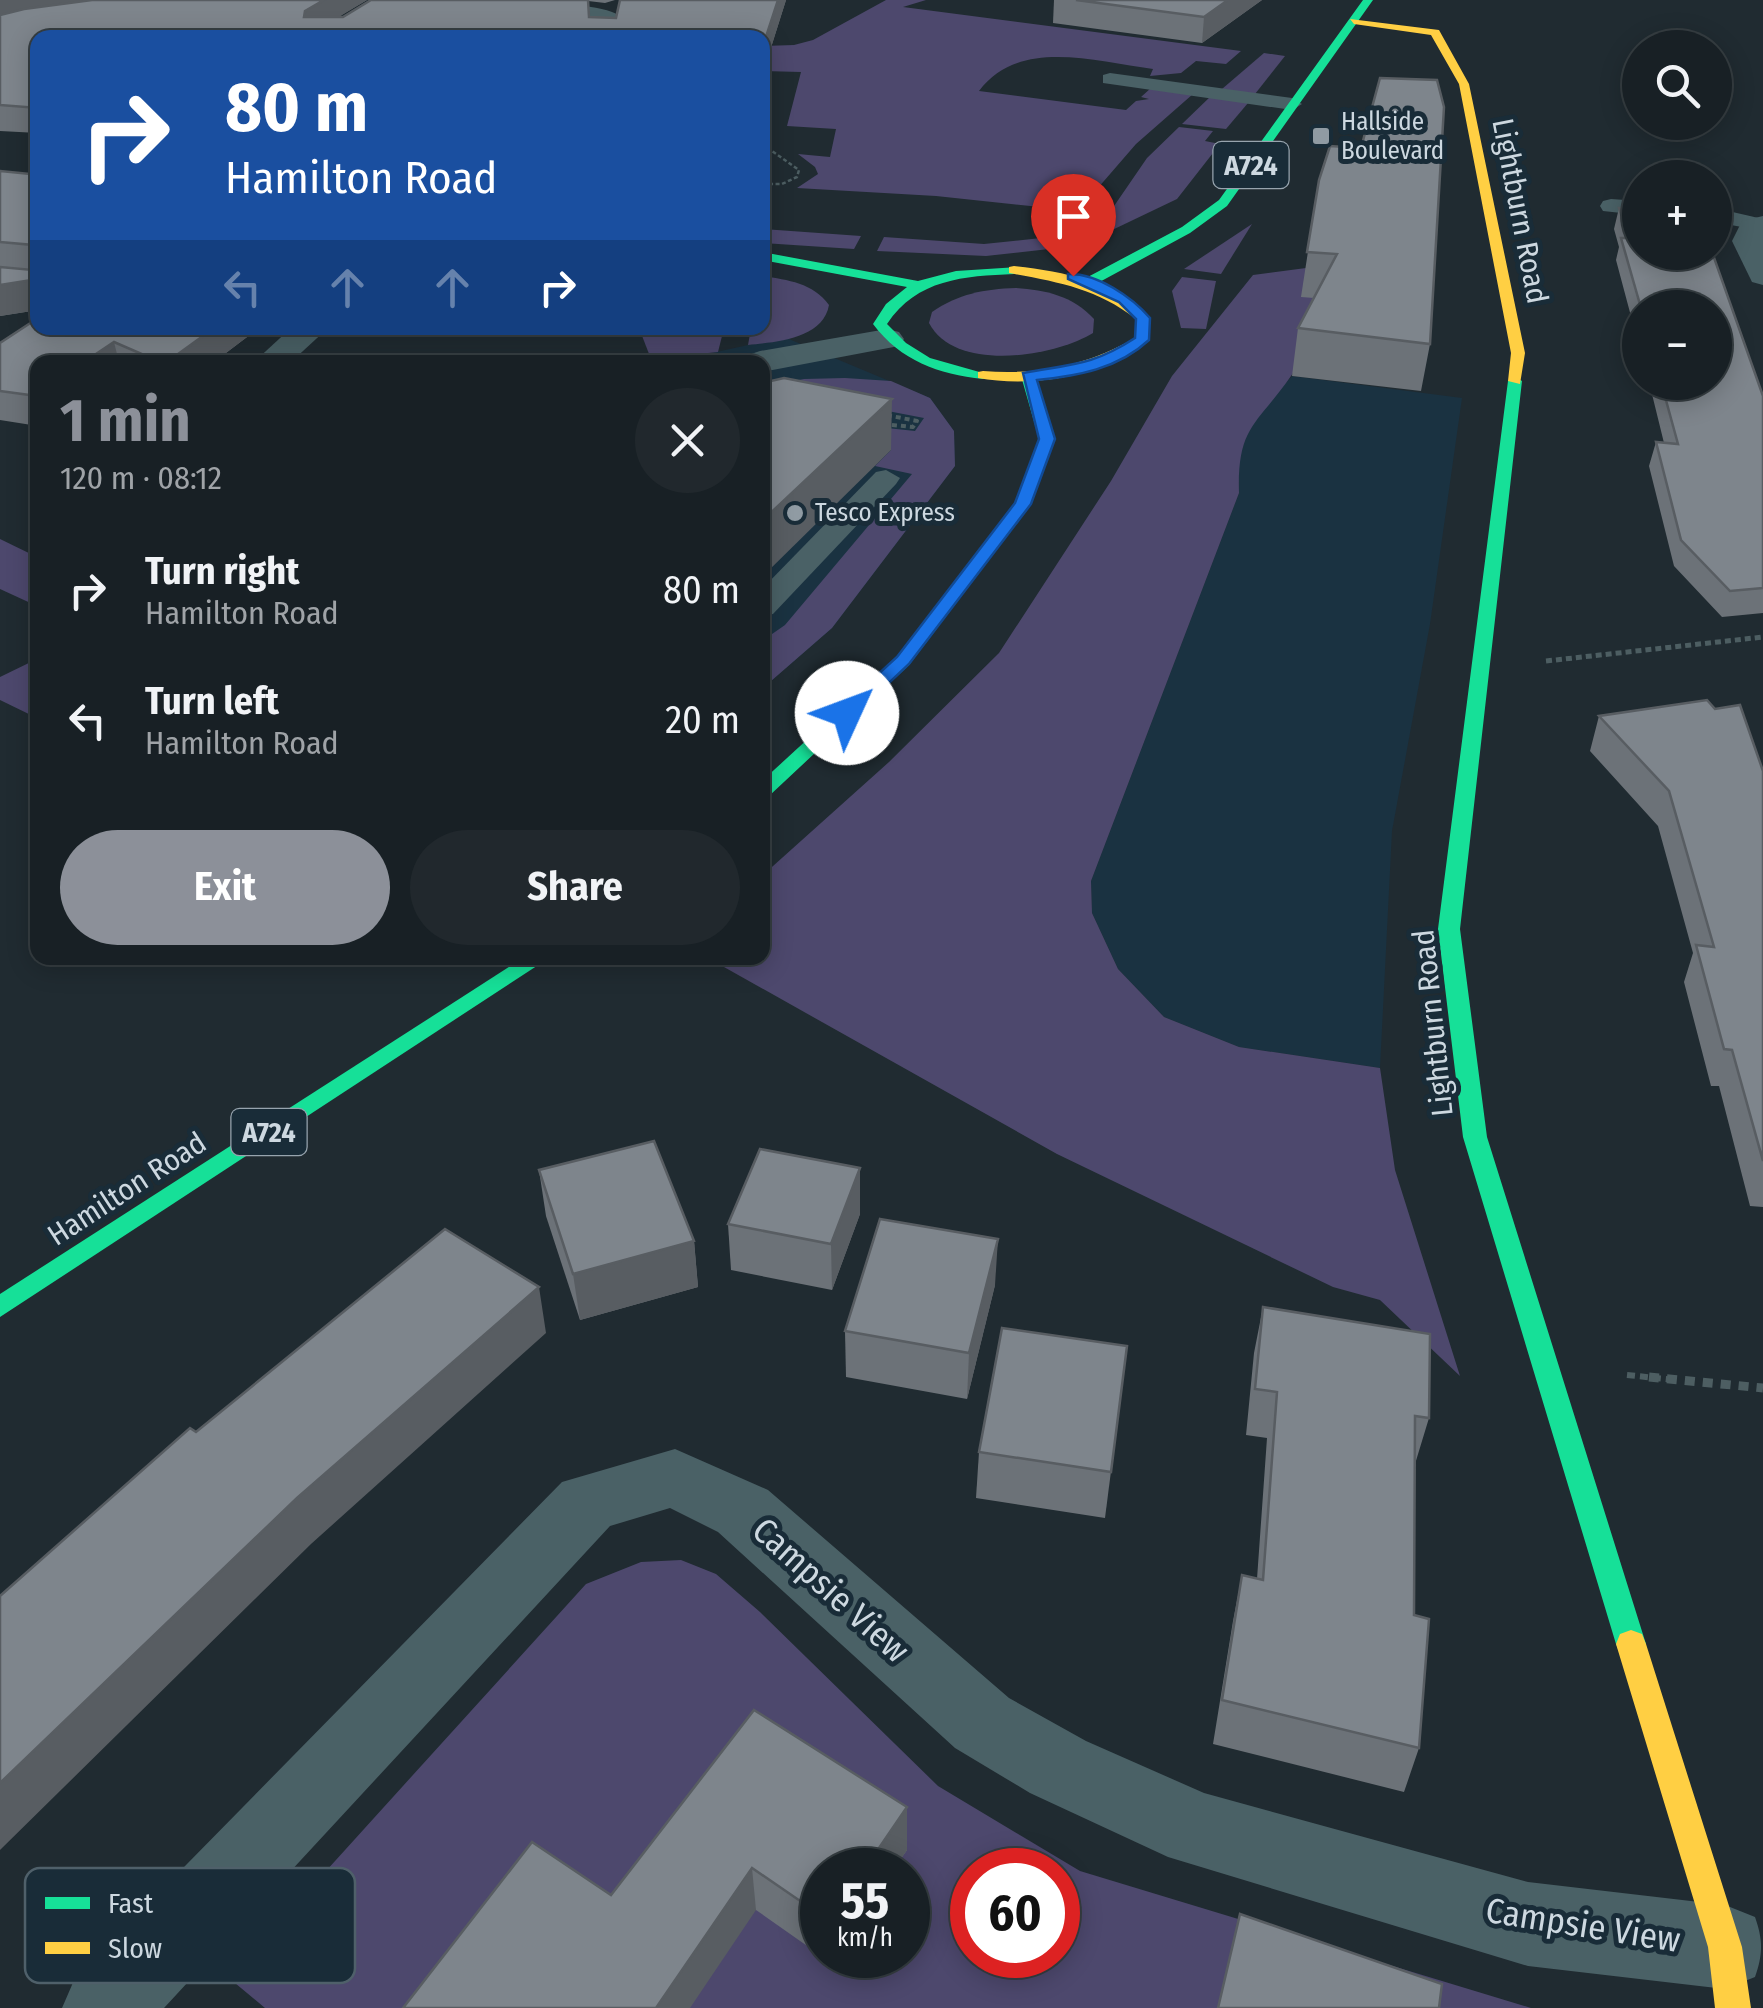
<!DOCTYPE html>
<meta charset="utf-8">
<style>
:root{--surface:#182025;--page:#21282d;--text:#f1f3f6;--muted:#9fa3a7;--line:#363e42;--accent:#8c9099}
body{margin:0;font-family:"Fira Sans Condensed",sans-serif;background:var(--page);color:var(--text);height:100vh;display:flex;flex-direction:column;font-size:38px;white-space:nowrap}
*{box-sizing:border-box;margin:0}
p{font-size:32px;color:var(--muted)}
.icon{flex:none;width:55px;height:55px;fill:none;stroke:currentColor;stroke-width:2;stroke-linecap:round;stroke-linejoin:round}
.map{position:relative;flex:1;overflow:hidden}
.panel{position:absolute;left:30px;top:355px;width:740px;height:610px;display:flex;flex-direction:column;background:var(--surface);border-radius:20px;box-shadow:0 5px 25px #0003,0 0 0 2px var(--line)}
.panel>*{flex:none}
.hud{position:absolute;left:30px;top:30px;width:740px;height:305px;border-radius:20px;box-shadow:0 5px 25px #0003,0 0 0 2px var(--line);background:#1a4fa0;color:#fff;overflow:hidden}
.fabs{position:absolute;left:1622px;top:30px;display:grid;gap:20px}
.fabs a{display:grid;place-items:center;width:110px;height:110px;border-radius:50%;background:var(--surface);box-shadow:0 5px 25px #0003,0 0 0 2px var(--line);font-size:50px}
.speed{position:absolute;left:800px;top:1848px;display:flex;gap:20px;font-size:50px;font-weight:700;text-align:center}
.speed>*{display:grid;place-content:center;width:130px;height:130px;border-radius:50%;background:var(--surface);box-shadow:0 5px 25px #0003,0 0 0 2px var(--line);line-height:1}
.speed small{font-size:25px;font-weight:400}
.speed .limit{border:15px solid #d22;background:#fff;color:#111}
.pin{position:absolute;display:grid;place-items:center;width:85px;height:85px;color:#fff;margin:-102px -42px;border-radius:50% 50% 50% 0;rotate:-45deg;box-shadow:0 0 10px #0007}
.pin .icon{rotate:45deg}
.me{position:absolute;width:110px;margin:-55px;rotate:47deg;stroke-linejoin:round;filter:drop-shadow(0 0 8px #0008)}
.turn{display:flex;align-items:center;gap:35px;height:210px;padding:0 30px;font-size:45px}
.turn .icon{width:130px;height:130px;stroke-width:2.5}
.turn b{display:block;font-size:70px;line-height:85px}
.lanes{display:flex;align-items:center;height:95px;padding:0 30px;background:#0003;justify-content:center;gap:50px;direction:ltr}
.lanes .off{opacity:.35}
.round{display:grid;place-items:center;flex:none;width:105px;height:105px;border-radius:52px;background:var(--page)}
.overview{display:flex;align-items:center;justify-content:space-between;height:170px;padding:0 30px}
h1{font-size:60px;font-weight:700;line-height:75px;color:var(--accent)}
.cta{display:flex;gap:20px;margin-top:auto;padding:20px 30px}
.cta a{flex:1;height:115px;border-radius:60px;background:var(--accent);color:#fff;font-size:40px;font-weight:700;line-height:115px;text-align:center}
.cta a+a{background:var(--page);color:var(--text)}
ul{padding:0;list-style:none}
li{display:flex;align-items:center;gap:30px;height:130px;padding:0 30px}
li div{flex:1}
li b{display:block;font-size:38px}
li em{font-style:normal}
.map>svg:first-child{display:block}
</style>
<div class="map">
<svg width="1763" height="2008" viewBox="0 0 1763 2008">
<rect width="100%" height="100%" fill="#202b31"/>
<g fill="#1a3241">
<path d="M 784,337 L 930,398 L 954,431 L 955,466 L 832,628 L 763,688 L 762,362 L 671,362 Z"/>
<path d="M 1292,376 L 1462,398 L 1430,624 L 1392,831 L 1380,1068 L 1239,1047 L 1164,1017 L 1118,969 L 1092,913 L 1091,881 L 1239,493 L 1238,461 L 1251,422 Z"/>
</g>
<g fill="#4d486d" fill-rule="evenodd">
<path d="M 886,0 L 926,0 L 903,7 L 1241,51 L 1226,64 L 1196,61 L 1181,73 L 1150,76 L 1153,69 C 1095,62 1020,37 979,91 L 1126,110 L 1136,101 L 1149,99 L 1141,97 L 1151,88 L 1193,94 L 1136,144 L 1078,211 L 936,196 L 797,188 L 818,174 L 815,167 L 798,154 L 830,157 L 836,129 L 787,126 L 801,72 L 763,71 L 763,46 L 794,45 L 813,40 Z"/>
<path d="M 1264,53 L 1285,56 L 1255,94 L 1222,89 Z"/>
<path d="M 1211,96 L 1248,103 L 1226,129 L 1182,124 Z"/>
<path d="M 1179,127 L 1213,131 L 1205,141 L 1220,144 L 1177,199 L 1085,243 L 1076,245 L 1057,234 L 1112,209 L 1147,158 Z"/>
<path d="M 1252,224 L 1221,274 L 1184,269 Z"/>
<path d="M 763,229 L 861,236 L 854,249 L 763,243 Z"/>
<path d="M 884,237 L 984,244 L 1041,238 L 1058,248 L 986,256 L 877,251 Z"/>
<path d="M 1306,268 L 1331,300 C 1318,325 1307,354 1291,376 C 1257,425 1237,426 1239,493 L 1091,881 L 1092,913 L 1118,969 L 1164,1017 L 1239,1047 L 1380,1068 L 1395,1170 L 1460,1376 L 1380,1300 L 1333,1287 L 1057,1154 L 708,958 L 762,958 L 763,875 L 889,762 L 999,653 L 1111,481 L 1172,376 L 1253,275 Z"/>
<path d="M 763,276 C 788,280 813,283 829,305 C 823,339 776,342 748,345 L 751,328 L 762,328 Z"/>
<path d="M 1182,277 L 1216,281 L 1206,329 L 1181,328 L 1172,291 Z"/>
<path d="M 1016,288 C 1046,290 1073,296 1094,319 L 1093,333 C 1054,357 955,373 929,323 L 932,312 C 958,294 984,289 1016,288 Z"/>
<path d="M 639,328 L 724,328 L 718,352 L 651,359 Z"/>
<path d="M 845,378 L 891,381 L 930,398 L 954,431 L 955,466 L 832,628 L 763,688 L 762,641 L 785,625 L 912,474 L 875,466 L 891,450 L 765,415 L 915,431 L 924,418 L 763,387 L 804,379 Z"/>
<path d="M 0,539 L 37,557 L 37,606 L 0,589 Z"/>
<path d="M 37,659 L 37,718 L 0,700 L 0,677 Z"/>
<path d="M 681,1560 L 716,1574 L 760,1612 L 938,1786 L 1080,1871 L 1531,2008 L 265,2008 L 229,1978 L 586,1584 L 641,1562 ZM 822,1870 L 908,1870 L 908,1955 L 822,1955 ZM 972,1870 L 1058,1870 L 1058,1955 L 972,1955 Z"/>
</g>
<g fill="none" stroke-linecap="round" stroke-linejoin="round">
<path stroke="#4d5e62" stroke-width="2.5" stroke-dasharray="4 2.5" stroke-linecap="butt" d="M 762,144 L 799,170 L 797,177 L 782,184 L 762,184"/>
<path stroke="#4d5e62" stroke-width="4" stroke-dasharray="5 4" stroke-linecap="butt" d="M 883,424 L 913,427 L 917,421 L 886,415"/>
<path stroke="#4d5e62" stroke-width="5" stroke-dasharray="6 4" stroke-linecap="butt" d="M 1546,661 L 1763,637"/>
<path stroke="#4d5e62" stroke-width="6" stroke-dasharray="8 5" stroke-linecap="butt" d="M 1627,1375 L 1675,1380"/>
<path stroke="#4d5e62" stroke-width="9" stroke-dasharray="10 8" stroke-linecap="butt" d="M 1649,1377 L 1763,1388"/>
<g fill="#4a6166" fill-rule="evenodd">
<path d="M 1110,73 L 1292,98 L 1302,104 L 1292,110 L 1103,83 L 1103,75 Z"/>
<path d="M 1611,199 L 1640,201 L 1640,215 L 1603,211 L 1600,206 L 1603,201 Z"/>
<path d="M 1715,208 L 1763,219 L 1763,231 L 1715,222 Z"/>
<path d="M 886,470 L 900,478 L 896,484 L 773,614 L 762,616 L 762,589 L 876,472 Z"/>
</g>
<g fill="#4a6166" fill-rule="evenodd">
<path d="M 446,0 C 479,0 598,0 618,15 L 618,38 L 594,38 L 594,20 L 535,10 L 458,7 Z"/>
<path d="M 1763,216 L 1763,285 L 1752,282 L 1732,241 L 1742,221 Z"/>
<path d="M 291,328 L 328,328 L 291,362 L 254,362 Z"/>
<path d="M 887,329 L 899,332 L 904,339 L 899,346 L 762,372 L 762,362 L 742,362 L 748,355 L 760,351 Z"/>
<path d="M 675,1449 L 768,1490 L 1009,1698 L 1086,1741 L 1204,1793 L 1528,1882 L 1725,1905 L 1755,1917 C 1763,1940 1763,1954 1755,1977 L 1725,1989 L 1528,1966 L 1168,1857 L 1030,1793 L 955,1748 L 718,1532 L 670,1508 L 610,1526 L 164,2008 L 62,2008 L 75,1978 L 562,1482 Z"/>
</g>
<g fill="#16e098" fill-rule="evenodd">
<path d="M 1363,0 L 1373,0 L 1227,206 L 1190,233 L 1094,285 L 1084,285 L 1084,279 L 1182,227 L 1219,200 Z"/>
<path d="M 762,252 L 918,281 L 956,271 L 1019,267 L 1019,273 L 1014,274 C 964,276 917,279 887,324 L 906,343 L 930,358 L 990,375 L 983,379 C 938,374 901,361 873,324 L 886,304 L 907,287 L 762,260 Z"/>
<path d="M 1028,372 L 1035,376 L 1055,439 L 1031,504 L 909,665 L 769,796 L 762,798 L 762,781 L 897,657 L 1015,503 L 1039,439 L 1021,376 Z"/>
<path d="M 1515,377 L 1522,381 L 1460,929 L 1487,1137 L 1646,1644 L 1642,1654 L 1631,1658 L 1620,1654 L 1616,1644 L 1463,1137 L 1438,929 L 1508,381 Z"/>
<path d="M 523,958 L 549,958 L 0,1317 L 0,1294 Z"/>
</g>
<g fill="#ffcf43" fill-rule="evenodd">
<path d="M 1350,19 L 1439,30 L 1469,84 L 1525,353 L 1520,384 L 1508,381 L 1511,353 L 1459,84 L 1431,35 L 1354,24 Z"/>
<path d="M 1014,266 C 1063,271 1114,282 1150,318 L 1149,340 C 1107,377 1031,388 978,378 L 978,372 L 983,371 C 1039,375 1086,366 1135,338 L 1136,319 C 1096,288 1057,282 1009,273 L 1009,267 Z"/>
<path d="M 1631,1630 L 1642,1634 L 1646,1644 L 1742,1947 L 1751,2008 L 1715,2008 L 1708,1947 L 1616,1644 L 1620,1634 Z"/>
</g>
</g>
<g fill="#6c7278">
<path d="M 0,0 L 367,0 L 338,17 L 343,17 L 371,0 L 615,0 L 605,3 L 588,1 L 590,17 L 616,18 L 620,0 L 786,0 L 762,76 L 38,38 L 38,133 L 0,131 Z"/>
<path d="M 1054,0 L 1262,0 L 1202,43 L 1053,23 Z"/>
<path d="M 0,171 L 30,174 L 38,310 L 0,316 Z"/>
<path d="M 1319,180 L 1430,344 L 1421,391 L 1292,376 L 1298,328 L 1314,298 L 1301,297 Z"/>
<path d="M 1619,208 L 1763,396 L 1763,613 L 1722,617 L 1674,566 L 1649,466 L 1656,442 L 1664,443 L 1649,382 L 1715,382 L 1640,308 L 1640,350 L 1616,260 L 1619,247 L 1614,229 Z"/>
<path d="M 38,328 L 259,328 L 214,362 L 38,362 L 38,426 L 0,420 L 0,343 Z"/>
<path d="M 1599,716 L 1763,771 L 1763,1207 L 1750,1206 L 1719,1086 L 1711,1086 L 1684,982 L 1693,953 L 1658,826 L 1590,751 Z"/>
<path d="M 860,1168 L 860,1214 L 832,1290 L 731,1270 L 728,1224 Z"/>
<path d="M 539,1170 L 694,1241 L 698,1287 L 580,1320 L 546,1216 Z"/>
<path d="M 995,1285 L 967,1399 L 846,1377 L 845,1331 Z"/>
<path d="M 1263,1307 L 1429,1418 L 1415,1464 L 1414,1615 L 1419,1748 L 1404,1792 L 1213,1744 L 1233,1621 L 1242,1575 L 1257,1579 L 1267,1438 L 1246,1435 L 1254,1353 Z"/>
<path d="M 1127,1346 L 1105,1518 L 976,1498 L 979,1452 Z"/>
<path d="M 907,1807 L 907,1850 L 893,1870 L 822,1870 L 822,1955 L 835,1955 L 830,1962 L 756,1910 L 611,1895 Z"/>
</g>
<g fill="#585d62">
<path d="M 0,0 L 109,0 L 0,20 Z"/>
<path d="M 324,0 L 367,0 L 309,35 L 304,17 L 305,11 Z"/>
<path d="M 778,0 L 786,0 L 762,76 L 762,49 Z"/>
<path d="M 1228,0 L 1262,0 L 1202,43 L 1204,17 Z"/>
<path d="M 38,279 L 38,310 L 0,316 L 0,285 Z"/>
<path d="M 214,328 L 259,328 L 214,362 L 167,362 Z"/>
<path d="M 114,342 L 119,362 L 84,362 Z"/>
<path d="M 892,399 L 891,450 L 762,577 L 762,521 Z"/>
<path d="M 860,1168 L 860,1214 L 832,1290 L 831,1244 Z"/>
<path d="M 998,1239 L 995,1285 L 967,1399 L 969,1353 Z"/>
<path d="M 694,1241 L 698,1287 L 580,1320 L 573,1274 Z"/>
<path d="M 539,1287 L 546,1333 L 311,1544 L 0,1850 L 0,1783 L 297,1498 Z"/>
<path d="M 907,1807 L 907,1850 L 893,1870 L 864,1870 Z"/>
<path d="M 752,1868 L 756,1910 L 690,2008 L 656,2008 Z"/>
</g>
<g fill="#7e858c" stroke="#585d62" stroke-width="2.5">
<path d="M 92,0 L 324,0 L 305,11 L 304,17 L 343,17 L 371,0 L 588,0 L 589,17 L 616,18 L 620,0 L 778,0 L 762,49 L 762,38 L 38,38 L 38,108 L 0,105 L 0,15 L 24,9 Z"/>
<path d="M 1076,0 L 1228,0 L 1204,17 Z"/>
<path d="M 1380,78 L 1437,80 L 1444,107 L 1430,344 L 1298,328 L 1337,254 L 1307,252 L 1319,180 L 1330,146 L 1361,148 Z"/>
<path d="M 35,165 L 38,165 L 38,279 L 0,285 L 0,267 L 32,270 L 33,245 L 0,242 L 0,171 L 30,174 Z"/>
<path d="M 1619,208 L 1640,209 L 1640,252 L 1712,252 L 1763,396 L 1763,588 L 1730,591 L 1681,540 L 1656,442 L 1678,444 L 1661,382 L 1715,382 L 1715,308 L 1641,308 L 1621,238 L 1629,238 Z"/>
<path d="M 38,318 L 38,328 L 214,328 L 167,362 L 160,362 L 114,342 L 84,362 L 38,362 L 37,396 L 0,391 L 0,343 Z"/>
<path d="M 784,378 L 892,399 L 762,521 L 762,383 Z"/>
<path d="M 1707,700 L 1715,709 L 1740,705 L 1763,771 L 1763,1161 L 1732,1050 L 1724,1049 L 1696,945 L 1714,947 L 1669,791 L 1599,716 Z"/>
<path d="M 654,1141 L 694,1241 L 573,1274 L 539,1170 Z"/>
<path d="M 760,1149 L 860,1168 L 831,1244 L 728,1224 Z"/>
<path d="M 880,1219 L 998,1239 L 969,1353 L 845,1331 Z"/>
<path d="M 445,1229 L 539,1287 L 297,1498 L 0,1783 L 0,1596 L 190,1428 L 196,1432 Z"/>
<path d="M 1263,1307 L 1430,1334 L 1429,1418 L 1415,1416 L 1414,1615 L 1429,1619 L 1419,1748 L 1222,1700 L 1242,1575 L 1263,1580 L 1277,1392 L 1255,1389 Z"/>
<path d="M 1002,1328 L 1127,1346 L 1111,1472 L 979,1452 Z"/>
<path d="M 754,1710 L 907,1807 L 864,1870 L 822,1870 L 822,1916 L 752,1868 L 656,2008 L 403,2008 L 532,1842 L 611,1895 Z"/>
<path d="M 1240,1914 L 1442,1984 L 1439,2008 L 1218,2008 Z"/>
</g>
<path fill="#1a73e8" stroke="#114b97" stroke-width="2.5" d="M 1068,274 C 1097,273 1132,297 1150,318 L 1149,340 C 1118,369 1077,376 1037,380 L 1055,439 L 1031,504 L 909,664 L 853,717 L 840,717 L 840,709 L 897,657 L 1015,503 L 1039,439 L 1023,373 C 1070,364 1092,366 1135,338 L 1136,319 L 1119,302 L 1068,279 Z"/>
<g fill="#909ba3" stroke="#192c38" stroke-width="4">
<rect x="1311" y="126" width="20" height="20" rx="5"/>
<circle cx="795" cy="513" r="10"/>
</g>
<g text-anchor="middle" dominant-baseline="central" stroke-width="10" stroke-linejoin="round" paint-order="stroke">
<g font-size="25" fill="#cdd8e0" stroke="#192c38" text-anchor="start">
<text x="1341" y="122">Hallside<tspan x="1341" dy="29">Boulevard</tspan></text>
<text x="815" y="513">Tesco Express</text>
</g>
<g fill="#192c38" stroke="#97a4ae" stroke-width="2.5">
<rect x="1213.5" y="142" width="75" height="46" rx="8"/>
<rect x="231.5" y="1109" width="75" height="46" rx="8"/>
</g>
<g font-size="28" font-weight="bold" fill="#cdd8e0">
<text x="1251" y="165">A724</text>
<text x="269" y="1132">A724</text>
</g>
<g font-size="30" fill="#cdd8e0" stroke="#192c38">
<text transform="translate(1520 211) rotate(79)">Lightburn Road</text>
<text transform="translate(1433 1023) rotate(-96)">Lightburn Road</text>
<text transform="translate(127 1189) rotate(-33)">Hamilton Road</text>
</g>
<g font-size="35" fill="#cdd8e0" stroke="#192c38">
<text transform="translate(831 1590) rotate(42)">Campsie View</text>
<text transform="translate(1583 1925) rotate(9)">Campsie View</text>
</g>
</g>
<rect x="25" y="1868" width="330" height="115" rx="15" fill="#192c38" stroke="#4f606a" stroke-width="2.5"/>
<rect x="45" y="1897" width="45" height="12" fill="#16e098"/>
<rect x="45" y="1942" width="45" height="12" fill="#ffcf43"/>
<g font-size="28" fill="#cdd8e0">
<text x="108" y="1913">Fast</text>
<text x="108" y="1958">Slow</text>
</g>
</svg>
<div class="fabs">
<a><svg class="icon" aria-label="search" viewBox="0 0 24 24"><circle cx="10" cy="10" r="6"/><path d="M15 15l6 6"/></svg></a>
<a>+</a>
<a>−</a>
</div>
<div class="speed"><div>55<small>km/h</small></div><div class="limit">60</div></div>
<div class="pin" style="left:1073px;top:276px;background:#d93025"><svg class="icon" aria-label="arrive" viewBox="0 0 24 24"><path d="M6 21V4h12l-3 4 3 4H6"/></svg></div>
<svg class="me" style="left:847px;top:713px" viewBox="-20 -20 40 40"><circle r="19" fill="#fff"/><path d="M0-13L10 11 0 6-10 11z" fill="#1a73e8"/></svg>
<div class="hud">
<div class="turn"><svg class="icon" aria-label="right" viewBox="0 0 24 24"><path d="M7 20v-9h11M14 6l5 5-5 5"/></svg><div><b>80 m</b>Hamilton Road</div></div>
<div class="lanes"><svg class="icon off" aria-label="left" viewBox="0 0 24 24"><path d="M17 20v-9H6M10 6l-5 5 5 5"/></svg><svg class="icon off" aria-label="ahead" viewBox="0 0 24 24"><path d="M12 20V5M6 11l6-6 6 6"/></svg><svg class="icon off" aria-label="ahead" viewBox="0 0 24 24"><path d="M12 20V5M6 11l6-6 6 6"/></svg><svg class="icon" aria-label="right" viewBox="0 0 24 24"><path d="M7 20v-9h11M14 6l5 5-5 5"/></svg></div>
</div>
<section class="panel">
<div class="overview"><div><h1>1 min</h1><p>120 m · 08:12</p></div><a class="round"><svg class="icon" aria-label="close" viewBox="0 0 24 24"><path d="M6 6l12 12M18 6L6 18"/></svg></a></div>
<ul>
<li><svg class="icon" aria-label="right" viewBox="0 0 24 24"><path d="M7 20v-9h11M14 6l5 5-5 5"/></svg><div><b>Turn right</b><p>Hamilton Road</p></div><em>80 m</em></li>
<li><svg class="icon" aria-label="left" viewBox="0 0 24 24"><path d="M17 20v-9H6M10 6l-5 5 5 5"/></svg><div><b>Turn left</b><p>Hamilton Road</p></div><em>20 m</em></li>
</ul>
<div class="cta"><a>Exit</a><a>Share</a></div>
</section>
</div>
